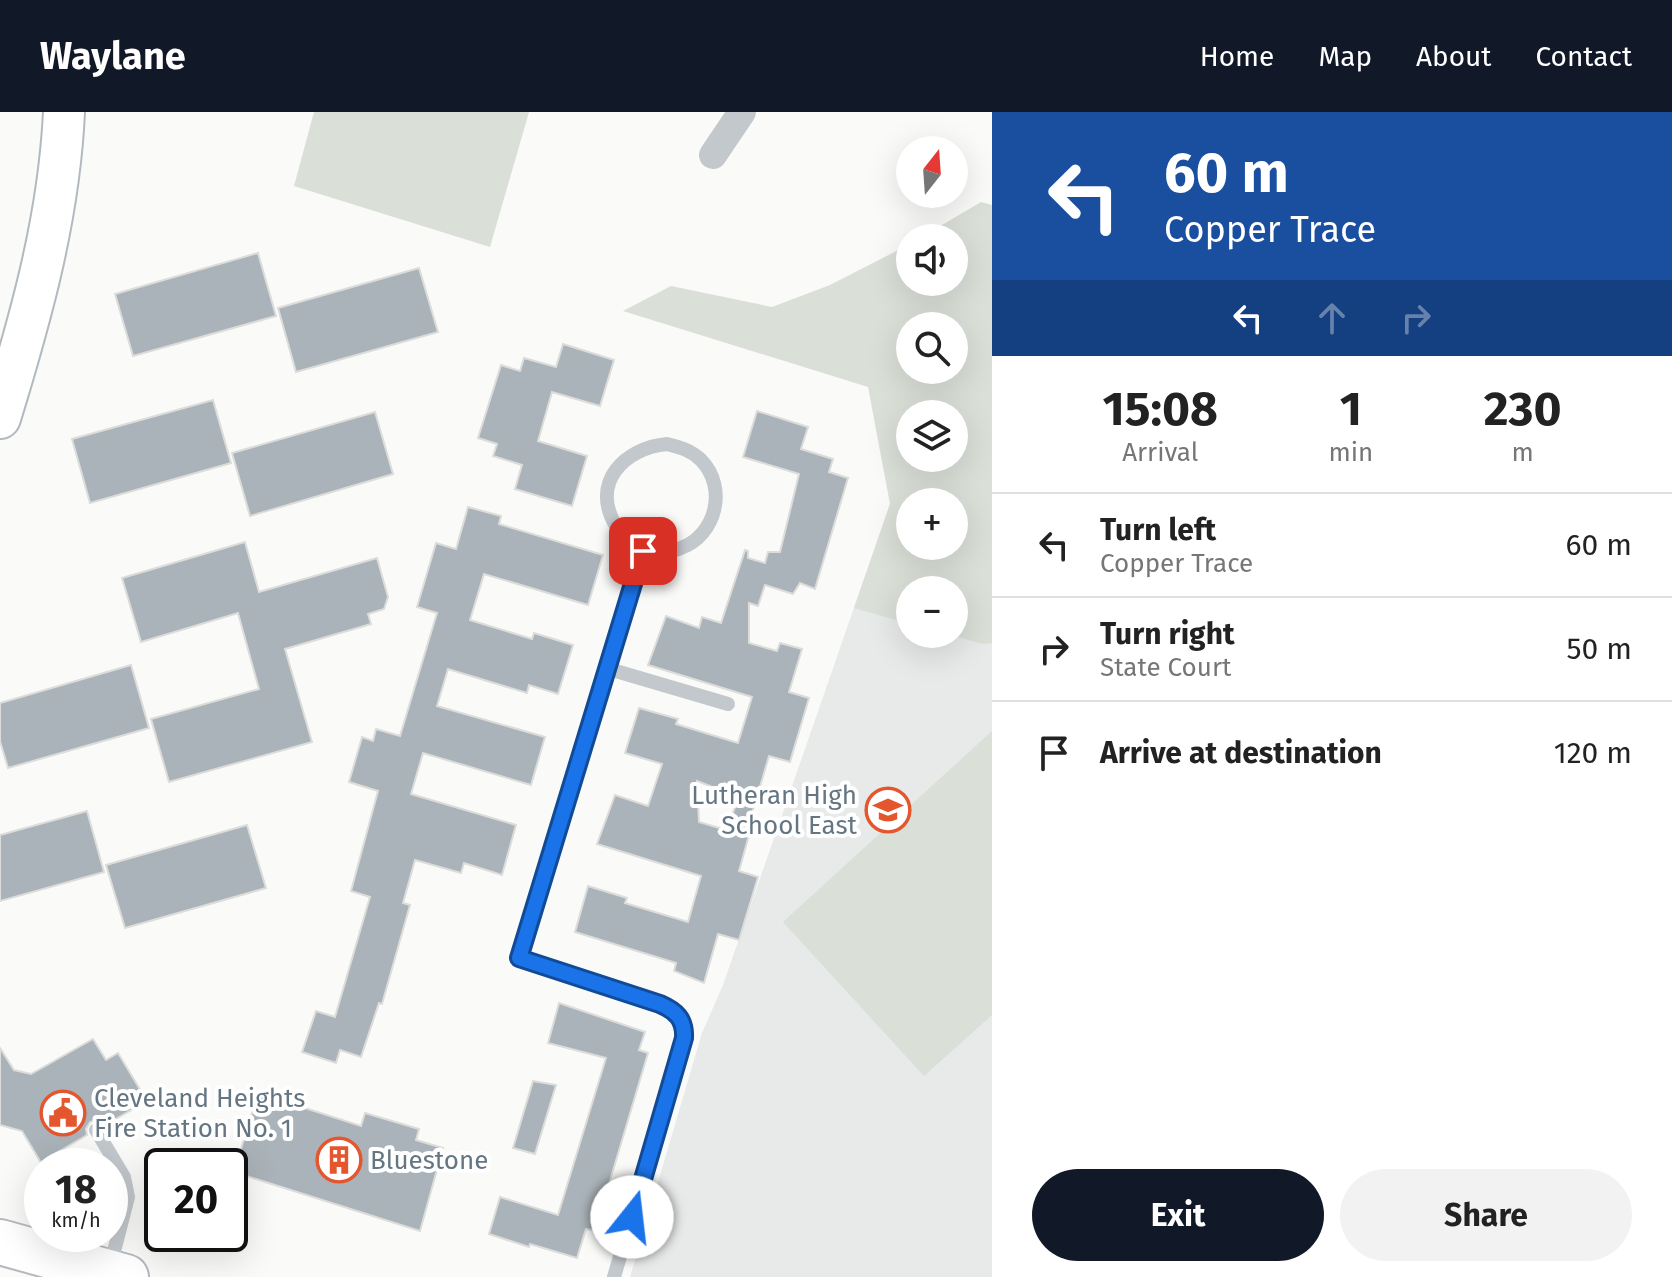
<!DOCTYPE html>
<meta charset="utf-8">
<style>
:root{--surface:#fff;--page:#f2f2f2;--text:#222;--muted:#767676;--line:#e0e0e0;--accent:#111827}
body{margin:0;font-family:"Fira Sans",sans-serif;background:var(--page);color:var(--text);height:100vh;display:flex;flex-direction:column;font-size:30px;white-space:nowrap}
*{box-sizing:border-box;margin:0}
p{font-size:26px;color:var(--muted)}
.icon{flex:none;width:44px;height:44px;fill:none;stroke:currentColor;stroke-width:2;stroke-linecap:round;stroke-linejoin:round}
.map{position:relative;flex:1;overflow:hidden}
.sheet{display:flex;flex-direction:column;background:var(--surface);width:680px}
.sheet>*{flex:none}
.hud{background:#1a4fa0;color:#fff;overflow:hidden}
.needle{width:52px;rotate:17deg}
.tools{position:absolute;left:896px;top:24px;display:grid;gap:16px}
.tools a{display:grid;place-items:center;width:72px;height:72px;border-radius:50%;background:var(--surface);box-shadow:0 8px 32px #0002;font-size:40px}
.speed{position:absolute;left:24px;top:1036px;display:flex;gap:16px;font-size:40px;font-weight:700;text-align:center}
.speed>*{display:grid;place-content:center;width:104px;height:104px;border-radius:50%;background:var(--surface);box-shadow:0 8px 32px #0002;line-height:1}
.speed small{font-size:20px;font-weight:400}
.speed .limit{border:4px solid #111;border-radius:12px;background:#fff;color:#111}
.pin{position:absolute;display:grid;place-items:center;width:68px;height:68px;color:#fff;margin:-34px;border-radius:16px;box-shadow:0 4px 12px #0006}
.me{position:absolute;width:88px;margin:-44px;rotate:16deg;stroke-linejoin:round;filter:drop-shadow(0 0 6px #0008)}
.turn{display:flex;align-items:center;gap:28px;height:168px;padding:0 40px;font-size:36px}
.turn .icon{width:104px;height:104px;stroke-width:2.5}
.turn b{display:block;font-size:56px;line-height:68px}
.lanes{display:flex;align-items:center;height:76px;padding:0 40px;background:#0003;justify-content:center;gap:40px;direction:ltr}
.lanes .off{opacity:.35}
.eta{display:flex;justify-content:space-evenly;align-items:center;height:136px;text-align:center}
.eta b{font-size:48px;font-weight:700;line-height:56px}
.primary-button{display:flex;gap:16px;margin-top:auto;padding:16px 40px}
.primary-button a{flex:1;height:92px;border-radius:48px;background:var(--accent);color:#fff;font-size:32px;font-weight:700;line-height:92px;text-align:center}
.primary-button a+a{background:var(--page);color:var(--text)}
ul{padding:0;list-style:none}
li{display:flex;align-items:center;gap:24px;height:104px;padding:0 40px;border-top:2px solid var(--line)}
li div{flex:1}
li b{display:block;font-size:30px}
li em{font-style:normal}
header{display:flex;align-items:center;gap:48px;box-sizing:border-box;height:112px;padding:0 40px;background:var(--accent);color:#fff}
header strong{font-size:38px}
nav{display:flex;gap:44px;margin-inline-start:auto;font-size:28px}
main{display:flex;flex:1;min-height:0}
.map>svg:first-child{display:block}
</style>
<header>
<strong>Waylane</strong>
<nav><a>Home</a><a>Map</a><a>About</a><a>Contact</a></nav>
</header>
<main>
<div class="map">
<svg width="992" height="1165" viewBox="0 0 992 1165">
<rect width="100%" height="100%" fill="#fafaf8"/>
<path fill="#e8e9e9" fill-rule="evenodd" d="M 890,392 L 910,434 L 954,434 L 992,423 L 992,1165 L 630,1165 L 702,921 L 723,873 ZM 910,478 L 954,478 L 954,522 L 910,522 Z"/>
<g fill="#dadfd7" fill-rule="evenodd">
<path d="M 314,0 L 529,0 L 490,135 L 294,74 Z"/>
<path d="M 981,90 L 992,93 L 992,531 L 983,532 L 947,522 L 954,522 L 954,478 L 910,478 L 910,512 L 854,496 L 890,392 L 868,275 L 623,199 L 671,174 L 772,195 L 830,173 L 910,132 L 910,170 L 954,170 L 954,126 L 920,126 ZM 910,214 L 954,214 L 954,258 L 910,258 ZM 910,302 L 954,302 L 954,346 L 910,346 ZM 910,390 L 954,390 L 954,434 L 910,434 Z"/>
<path d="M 992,619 L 992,903 L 924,964 L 783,810 Z"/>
</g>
<g fill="#aab3b9" stroke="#dcdcda" stroke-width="2" fill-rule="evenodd">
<path d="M 258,141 L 276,204 L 133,244 L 115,182 Z"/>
<path d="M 419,156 L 438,220 L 296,260 L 278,196 Z"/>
<path d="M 563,232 L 614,248 L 600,294 L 552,280 L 538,329 L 587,344 L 572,394 L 515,377 L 522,353 L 493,344 L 497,332 L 478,326 L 501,253 L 520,259 L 524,246 L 556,255 Z"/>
<path d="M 213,288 L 231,351 L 90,391 L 72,327 Z"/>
<path d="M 757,299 L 808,315 L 801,337 L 833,347 L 829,360 L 848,366 L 815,477 L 800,471 L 793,482 L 765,473 L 758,494 L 749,491 L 749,531 L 777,539 L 780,531 L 802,537 L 789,580 L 809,586 L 790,650 L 769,644 L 748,715 L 751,716 L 739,759 L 758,765 L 739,828 L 718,822 L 704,871 L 674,859 L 676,851 L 575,820 L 588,774 L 627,786 L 625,791 L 688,810 L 701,764 L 597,732 L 615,683 L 648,694 L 662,652 L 625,641 L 639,596 L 678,607 L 676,612 L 738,631 L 752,585 L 648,553 L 666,504 L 699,516 L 702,505 L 721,511 L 745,438 L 748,439 L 748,446 L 765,451 L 768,440 L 780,440 L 799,362 L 743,345 ZM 697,669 L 739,685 L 726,718 L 699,710 Z"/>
<path d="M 375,300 L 393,362 L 250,404 L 232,341 Z"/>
<path d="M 468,395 L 501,404 L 499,412 L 603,443 L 588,493 L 484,462 L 470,508 L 532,527 L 534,521 L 573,533 L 558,582 L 529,573 L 527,581 L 448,557 L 437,594 L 545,625 L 531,673 L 423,641 L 411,682 L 516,713 L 502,763 L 464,751 L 461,761 L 415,748 L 403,791 L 410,793 L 382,892 L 379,891 L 361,945 L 340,938 L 336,951 L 302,940 L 316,899 L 335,905 L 370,785 L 351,779 L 378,679 L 349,670 L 362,625 L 373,629 L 376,617 L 400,624 L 437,501 L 417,495 L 436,431 L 456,437 Z"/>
<path d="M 245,430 L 259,480 L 377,446 L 388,485 L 384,497 L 368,502 L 371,512 L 285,537 L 312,630 L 169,670 L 151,607 L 259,577 L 238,501 L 141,530 L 122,466 Z"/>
<path d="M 131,553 L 149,616 L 8,656 L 0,629 L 0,591 Z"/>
<path d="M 87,699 L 104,760 L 0,789 L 0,723 Z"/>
<path d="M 247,713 L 266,776 L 125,816 L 106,753 Z"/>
<path d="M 559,891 L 645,920 L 639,938 L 648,941 L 595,1119 L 586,1117 L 577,1146 L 530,1132 L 529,1135 L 489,1122 L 500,1085 L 558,1103 L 580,1031 L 606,946 L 548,931 Z"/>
<path d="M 93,927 L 106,948 L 118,941 L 147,989 L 105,1013 L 97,1008 L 90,1010 L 86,1017 L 87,1023 L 58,1040 L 64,1048 L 53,1054 L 43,1054 L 22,1019 L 0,1013 L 0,936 L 14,958 L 31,962 Z"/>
<path d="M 533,969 L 556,973 L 535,1042 L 513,1036 Z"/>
<path d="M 258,981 L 361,1014 L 365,1001 L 419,1017 L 416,1028 L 443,1036 L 420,1119 L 234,1060 Z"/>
</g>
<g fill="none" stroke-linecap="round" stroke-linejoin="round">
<g stroke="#b3babf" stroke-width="44">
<path id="secondary" d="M 0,306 C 31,205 59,106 64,0"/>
</g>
<g stroke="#b5babe" stroke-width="48">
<path id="primary" d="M 0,1130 L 126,1165"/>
</g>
<g stroke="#c3c8cc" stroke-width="14">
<path d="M 667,332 C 679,335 691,338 701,348 C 728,376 716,423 681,436 C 669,441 655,440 643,439 C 633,432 622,424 616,414 C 590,371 624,336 667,332 Z"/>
<path d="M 609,557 L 728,592"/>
<path d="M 96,1018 L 124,1065 L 128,1085 L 110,1155"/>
<path d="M 614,1165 L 684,926 C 685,907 676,899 660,892 L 519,846 L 643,439"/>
</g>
<path stroke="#c3c8cc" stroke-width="28" d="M 713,43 L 742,0"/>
<use href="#secondary" stroke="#fff" stroke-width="40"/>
<use href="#primary" stroke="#fff" stroke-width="44"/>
</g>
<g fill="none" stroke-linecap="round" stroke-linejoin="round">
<g stroke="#114b97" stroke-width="20">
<path id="route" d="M 632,1105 L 684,926 C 685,907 676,899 660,892 L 519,846 L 643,439"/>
</g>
<use href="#route" stroke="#1a73e8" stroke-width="14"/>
</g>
<defs>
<g id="school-ring" transform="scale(2.3)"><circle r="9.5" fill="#fff" stroke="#e4572e" stroke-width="1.5"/><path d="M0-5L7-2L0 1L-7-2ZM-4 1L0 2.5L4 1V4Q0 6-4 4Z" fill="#e4572e"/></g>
<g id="civic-ring" transform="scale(2.3)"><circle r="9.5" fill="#fff" stroke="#e4572e" stroke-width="1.5"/><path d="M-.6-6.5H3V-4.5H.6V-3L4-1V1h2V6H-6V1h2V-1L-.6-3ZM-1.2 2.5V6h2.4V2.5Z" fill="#e4572e"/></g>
<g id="building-ring" transform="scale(2.3)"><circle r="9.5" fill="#fff" stroke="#e4572e" stroke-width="1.5"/><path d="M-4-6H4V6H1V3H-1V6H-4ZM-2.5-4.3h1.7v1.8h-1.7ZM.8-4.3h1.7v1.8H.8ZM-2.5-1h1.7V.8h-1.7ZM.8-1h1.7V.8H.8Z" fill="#e4572e"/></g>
</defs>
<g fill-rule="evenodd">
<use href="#school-ring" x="888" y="698"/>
<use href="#civic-ring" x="63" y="1001"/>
<use href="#building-ring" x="339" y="1048"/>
</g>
<g text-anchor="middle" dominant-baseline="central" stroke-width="8" stroke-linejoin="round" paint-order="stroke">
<g font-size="26" fill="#657683" stroke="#fff" text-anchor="start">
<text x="857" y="683" text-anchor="end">Lutheran High<tspan x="857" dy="30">School East</tspan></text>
<text x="94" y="986">Cleveland Heights<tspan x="94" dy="30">Fire Station No. 1</tspan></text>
<text x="370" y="1048">Bluestone</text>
</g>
</g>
</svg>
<div class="tools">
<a><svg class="needle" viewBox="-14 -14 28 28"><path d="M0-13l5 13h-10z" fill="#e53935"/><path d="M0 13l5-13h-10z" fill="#767676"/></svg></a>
<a><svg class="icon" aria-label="sound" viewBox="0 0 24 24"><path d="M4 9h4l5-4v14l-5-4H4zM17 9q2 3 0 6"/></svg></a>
<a><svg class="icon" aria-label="search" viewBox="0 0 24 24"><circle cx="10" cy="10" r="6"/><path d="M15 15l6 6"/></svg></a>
<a><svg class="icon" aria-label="layers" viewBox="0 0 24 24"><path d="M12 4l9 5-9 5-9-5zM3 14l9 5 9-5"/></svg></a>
<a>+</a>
<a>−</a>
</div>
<div class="speed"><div>18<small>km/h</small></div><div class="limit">20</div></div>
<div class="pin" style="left:643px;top:439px;background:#d93025"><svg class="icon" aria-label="arrive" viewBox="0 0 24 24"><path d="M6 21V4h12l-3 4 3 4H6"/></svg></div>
<svg class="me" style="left:632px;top:1105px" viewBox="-20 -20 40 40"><circle r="19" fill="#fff"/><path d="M0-13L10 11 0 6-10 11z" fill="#1a73e8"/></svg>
</div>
<section class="sheet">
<div class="hud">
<div class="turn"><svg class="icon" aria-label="left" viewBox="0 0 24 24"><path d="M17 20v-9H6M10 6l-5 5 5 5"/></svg><div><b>60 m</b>Copper Trace</div></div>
<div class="lanes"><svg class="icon" aria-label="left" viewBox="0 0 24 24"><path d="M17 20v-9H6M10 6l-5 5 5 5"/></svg><svg class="icon off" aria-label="ahead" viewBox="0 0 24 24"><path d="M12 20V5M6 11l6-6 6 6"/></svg><svg class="icon off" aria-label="right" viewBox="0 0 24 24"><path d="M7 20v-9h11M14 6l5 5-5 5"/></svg></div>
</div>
<div class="eta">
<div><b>15:08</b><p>Arrival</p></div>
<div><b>1</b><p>min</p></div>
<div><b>230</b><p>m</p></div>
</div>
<ul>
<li><svg class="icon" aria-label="left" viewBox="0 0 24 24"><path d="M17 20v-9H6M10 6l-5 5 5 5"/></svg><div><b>Turn left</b><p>Copper Trace</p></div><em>60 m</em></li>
<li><svg class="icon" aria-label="right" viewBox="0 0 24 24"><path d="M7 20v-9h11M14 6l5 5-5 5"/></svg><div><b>Turn right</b><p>State Court</p></div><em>50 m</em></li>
<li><svg class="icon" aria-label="arrive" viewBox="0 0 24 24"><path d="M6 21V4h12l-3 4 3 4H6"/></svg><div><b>Arrive at destination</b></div><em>120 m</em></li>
</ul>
<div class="primary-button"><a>Exit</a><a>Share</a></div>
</section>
</main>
